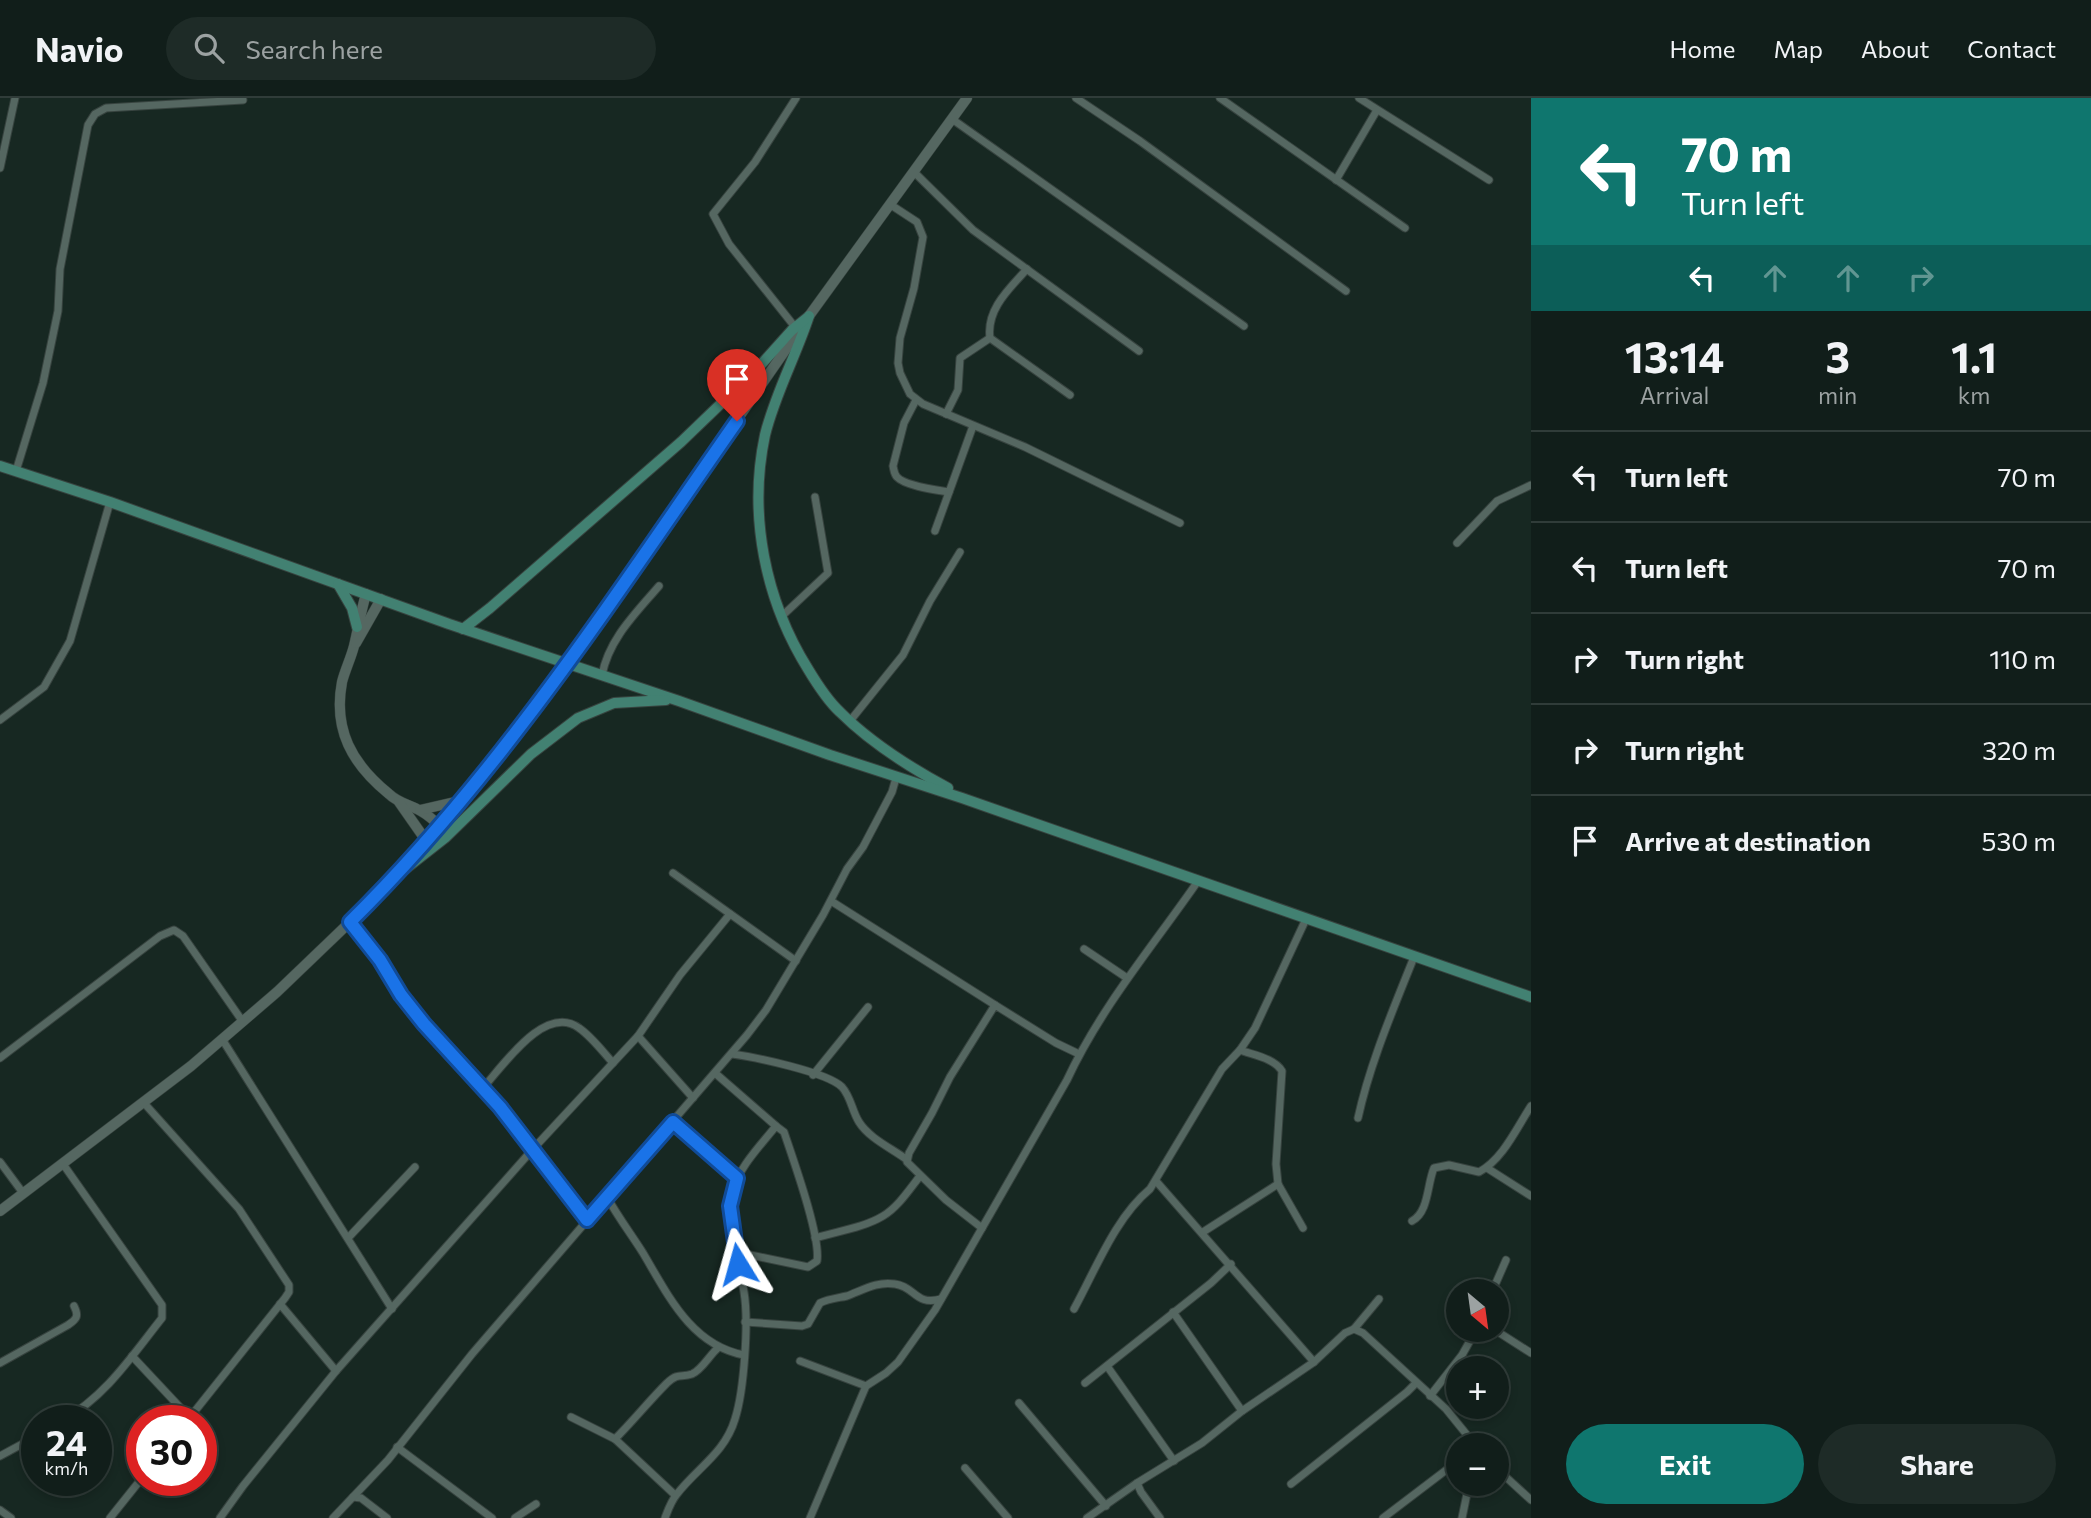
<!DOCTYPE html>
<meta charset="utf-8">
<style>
:root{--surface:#111e1a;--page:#1e2b27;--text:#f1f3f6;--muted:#9ca2a2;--line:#303c39;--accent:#0f766e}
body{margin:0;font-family:Commissioner,sans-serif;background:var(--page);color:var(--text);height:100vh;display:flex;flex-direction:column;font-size:26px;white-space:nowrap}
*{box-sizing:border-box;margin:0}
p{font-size:23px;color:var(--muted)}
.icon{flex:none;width:38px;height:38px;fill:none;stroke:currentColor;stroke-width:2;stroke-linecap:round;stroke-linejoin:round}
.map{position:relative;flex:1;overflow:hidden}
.panel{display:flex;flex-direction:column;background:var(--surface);width:560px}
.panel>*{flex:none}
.top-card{background:#0f766e;color:#fff;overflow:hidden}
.needle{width:46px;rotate:151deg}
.buttons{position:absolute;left:1446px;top:1181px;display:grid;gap:14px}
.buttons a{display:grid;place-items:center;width:63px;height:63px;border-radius:50%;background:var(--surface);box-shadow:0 4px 10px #0003,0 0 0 2px var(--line);font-size:35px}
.speed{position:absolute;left:21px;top:1307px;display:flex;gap:14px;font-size:35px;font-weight:700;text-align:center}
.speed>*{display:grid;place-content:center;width:91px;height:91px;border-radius:50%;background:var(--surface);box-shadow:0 4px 10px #0003,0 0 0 2px var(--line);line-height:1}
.speed small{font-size:18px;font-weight:400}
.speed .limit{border:10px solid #d22;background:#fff;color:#111}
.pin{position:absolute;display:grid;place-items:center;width:60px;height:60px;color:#fff;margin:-72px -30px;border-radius:50% 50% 50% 0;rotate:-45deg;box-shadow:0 0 7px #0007}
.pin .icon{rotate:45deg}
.me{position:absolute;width:77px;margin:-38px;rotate:352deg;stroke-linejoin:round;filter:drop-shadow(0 0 5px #0008)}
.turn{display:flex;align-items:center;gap:24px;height:147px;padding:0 35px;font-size:32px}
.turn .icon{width:91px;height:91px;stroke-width:2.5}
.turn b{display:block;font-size:49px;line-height:60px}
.lanes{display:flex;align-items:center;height:66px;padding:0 35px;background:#0003;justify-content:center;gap:35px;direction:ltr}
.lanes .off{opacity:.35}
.eta{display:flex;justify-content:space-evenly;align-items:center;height:119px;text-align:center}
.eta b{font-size:42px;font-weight:700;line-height:49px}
.primary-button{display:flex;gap:14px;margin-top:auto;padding:14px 35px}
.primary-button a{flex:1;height:80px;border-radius:42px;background:var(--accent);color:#fff;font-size:28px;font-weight:700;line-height:80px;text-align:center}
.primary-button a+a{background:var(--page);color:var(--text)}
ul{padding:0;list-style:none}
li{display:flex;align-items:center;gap:21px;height:91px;padding:0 35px;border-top:2px solid var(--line)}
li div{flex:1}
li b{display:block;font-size:26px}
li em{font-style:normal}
header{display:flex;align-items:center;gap:42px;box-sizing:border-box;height:98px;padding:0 35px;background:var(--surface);border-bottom:2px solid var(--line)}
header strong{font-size:33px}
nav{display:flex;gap:38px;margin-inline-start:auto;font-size:24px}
.search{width:490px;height:63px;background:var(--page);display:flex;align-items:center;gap:18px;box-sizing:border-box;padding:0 24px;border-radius:38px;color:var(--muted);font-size:26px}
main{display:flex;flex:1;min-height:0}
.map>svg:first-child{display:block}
</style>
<header>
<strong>Navio</strong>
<div class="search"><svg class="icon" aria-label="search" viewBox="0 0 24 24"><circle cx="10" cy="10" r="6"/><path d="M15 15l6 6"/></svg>Search here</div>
<nav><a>Home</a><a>Map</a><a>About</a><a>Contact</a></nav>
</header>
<main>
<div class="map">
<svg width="1531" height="1420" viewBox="0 0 1531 1420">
<rect width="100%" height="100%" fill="#172822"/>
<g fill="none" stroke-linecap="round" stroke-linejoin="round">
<g stroke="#37433f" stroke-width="9">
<g id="minor">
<path d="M 1076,0 L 1140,43 L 1346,193"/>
<path d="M 1220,0 L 1405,130"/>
<path d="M 1359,0 L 1489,82"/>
<path d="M 952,21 L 1244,228"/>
<path d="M 0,70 L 15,0"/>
<path d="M 914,74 L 973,132 L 1139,253"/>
<path d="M 1336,82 L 1377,12"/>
<path d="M 891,107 L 917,124 L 923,139 L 914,190 L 900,240 L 898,265 L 900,275 L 910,296 L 923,306 L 1025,349 L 1180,425"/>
<path d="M 1027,171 C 1010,190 986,211 990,240 L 1070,297"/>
<path d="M 795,229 L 729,146 L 713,116 L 755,64 L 796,0"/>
<path d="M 916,302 L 904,325 L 893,368 C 894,372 894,376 897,379 C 905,388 937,392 949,394"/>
<path d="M 946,316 L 958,292 L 960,260 L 990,240"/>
<path d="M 16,373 L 43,285 L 58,213 L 60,171 L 88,27 L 95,16 L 106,10 L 243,2"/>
<path d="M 935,433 L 973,328"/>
<path d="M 1457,445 L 1497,403 L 1531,387"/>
<path d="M 782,518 L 828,475 L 815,399"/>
<path d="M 602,577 C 609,541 635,516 659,488"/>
<path d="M 0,622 L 44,589 L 70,543 L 110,404"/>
<path d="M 850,623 L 903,557 L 930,503 L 960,454"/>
<path d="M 673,775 L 796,863"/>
<path d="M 831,803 L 995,907"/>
<path d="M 350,824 L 380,862 L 401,897 L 424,926 L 500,1009 L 587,1122"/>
<path d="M 1084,851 L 1127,880"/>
<path d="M 638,938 L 693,1000"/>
<path d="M 222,941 L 392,1211"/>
<path d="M 1240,952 C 1253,957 1274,960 1282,973 L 1276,1066 L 1278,1086 L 1303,1130"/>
<path d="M 732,956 C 754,959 827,974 842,989 C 851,999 852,1013 859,1024 C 869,1040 891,1050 906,1061"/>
<path d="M 0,960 L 160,838 L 174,832 L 183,838 L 243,924"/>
<path d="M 715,975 L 776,1028"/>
<path d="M 813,977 L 868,909"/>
<path d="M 482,991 C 503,968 545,905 579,930 C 592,939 603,954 613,965"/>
<path d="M 144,1005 L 239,1111 L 289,1187 L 289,1194 L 285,1200 L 187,1323"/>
<path d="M 1358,1020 C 1370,965 1393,912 1414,859"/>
<path d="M 673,1024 L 737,1080"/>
<path d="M 0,1064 L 23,1095"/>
<path d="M 1487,1070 L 1531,1098"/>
<path d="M 1156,1083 L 1314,1264"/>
<path d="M 607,1099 C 618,1119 631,1136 643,1155 C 668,1197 691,1247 744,1257"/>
<path d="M 1412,1123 C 1429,1114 1427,1086 1434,1070 L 1449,1067 L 1479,1074 C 1503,1061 1516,1031 1531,1008"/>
<path d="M 982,1130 L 946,1102 L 907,1064 L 909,1055 L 932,1015 L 950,979 L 995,907 L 1056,945 L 1079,956"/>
<path d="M 1203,1134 L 1278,1086"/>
<path d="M 348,1140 L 415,1069"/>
<path d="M 815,1140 C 838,1133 863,1130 883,1118 C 898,1109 909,1092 920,1078"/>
<path d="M 1492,1194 L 1506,1162"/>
<path d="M 280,1206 L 336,1273"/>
<path d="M 1074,1211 C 1096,1171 1115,1120 1150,1091 L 1222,971 L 1240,952 L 1255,930 L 1306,821"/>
<path d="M 1173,1214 L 1242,1313"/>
<path d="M 745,1224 L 802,1228 L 808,1226 L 820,1205 C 828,1201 838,1200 847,1198 C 863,1192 877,1183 895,1186 C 916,1189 915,1208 941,1201"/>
<path d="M 1354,1231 L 1379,1201"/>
<path d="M 1495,1232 L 1531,1255"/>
<path d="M 132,1258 L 190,1320"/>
<path d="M 800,1263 L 866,1288"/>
<path d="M 0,1265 L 68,1227 C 77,1221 79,1218 74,1208"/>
<path d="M 1107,1268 L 1174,1363"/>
<path d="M 1085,1285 L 1211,1185 L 1231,1166"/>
<path d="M 1430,1298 L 1462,1257 L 1476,1232"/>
<path d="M 1019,1305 L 1106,1408"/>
<path d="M 571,1319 L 615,1341 L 675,1397"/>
<path d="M 62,1323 C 106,1298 131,1259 162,1220 L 162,1207 L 63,1066"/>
<path d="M 615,1341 C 633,1323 649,1303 667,1285 C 679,1274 681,1280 692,1276 C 702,1272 710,1256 719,1249"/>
<path d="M 397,1349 L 492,1420"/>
<path d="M 0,1358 L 37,1338"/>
<path d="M 965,1370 L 1008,1420"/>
<path d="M 1496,1370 L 1531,1402"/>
<path d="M 1137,1385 L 1141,1394 L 1160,1420"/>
<path d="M 1291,1386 L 1407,1294 L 1416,1285"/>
<path d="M 353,1399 L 361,1400 L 387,1420"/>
<path d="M 0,1412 L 11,1420"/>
<path d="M 110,1420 L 142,1380"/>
<path d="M 220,1420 L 243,1388 L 336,1273 L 533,1051 L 638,938 L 680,877 L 730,816"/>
<path d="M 333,1420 L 388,1362 L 472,1256 L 747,937 L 766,912 L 823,817 L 847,771 L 863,749 L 892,694 L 896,680"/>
<path d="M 515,1420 L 536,1406"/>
<path d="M 665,1420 C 668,1412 671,1403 677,1396 C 697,1370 725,1355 735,1321 C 744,1293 749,1224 744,1194 C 740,1169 725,1117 732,1094 C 739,1069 760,1048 776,1028 L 784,1034 C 793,1061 821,1139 817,1163 L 808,1169 L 736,1154"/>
<path d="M 810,1420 L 866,1288 L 886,1275 L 898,1264 L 935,1212 L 1067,982 C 1101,909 1153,848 1198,783"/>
<path d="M 1087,1420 L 1137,1385 L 1202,1345 L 1242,1313 L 1314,1264 L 1345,1235 L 1354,1231 L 1363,1235 L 1446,1311 L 1476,1348"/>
<path d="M 1383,1420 L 1458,1363"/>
<path d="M 1462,1420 L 1469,1386"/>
</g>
</g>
<g stroke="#37433f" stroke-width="11">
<g id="tertiary">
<path d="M 366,496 C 361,513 358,531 354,548 C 351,560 345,572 342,584 C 333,632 352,666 389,696 C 397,704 407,706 417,711 C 426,715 432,721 439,727"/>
<path d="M 356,545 L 381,501"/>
<path d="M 578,551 L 809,218 L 967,0"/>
<path d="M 399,704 L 427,744"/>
<path d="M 420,712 L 459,703"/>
<path d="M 0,1113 L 191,968 L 277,894 L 350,824 L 395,779 L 427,744 L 498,658 L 559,577"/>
</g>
</g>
<g stroke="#37433f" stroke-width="12">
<g id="secondary">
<path d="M 809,218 C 796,258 775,296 765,337 C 748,417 765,502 808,571 C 817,586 827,602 840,614 C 871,645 909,669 948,690"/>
<path d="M 0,368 L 110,404 L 449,526 L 679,603 L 830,657 L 962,700 L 1531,899"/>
<path d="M 338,486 L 352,510 L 357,529"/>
<path d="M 463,531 L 490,510 L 681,344 L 758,270 L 792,232 L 807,220"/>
<path d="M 395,779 L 446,739 L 531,656 L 578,620 L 614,605 L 666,602"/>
</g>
</g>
<use href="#minor" stroke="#556761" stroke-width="7"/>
<use href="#tertiary" stroke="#556761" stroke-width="10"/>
<use href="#secondary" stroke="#428172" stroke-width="10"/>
<g stroke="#37433f" stroke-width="11" stroke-linecap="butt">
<path id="tertiary-bridge" d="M 559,577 L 578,551"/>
</g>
<use href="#tertiary-bridge" stroke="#556761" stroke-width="10"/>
</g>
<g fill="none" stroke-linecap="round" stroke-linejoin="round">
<g stroke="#114b97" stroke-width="18">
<path id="route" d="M 737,323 C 616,496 501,675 350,824 L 380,862 L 401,897 L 424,926 L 500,1009 L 587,1122 L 673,1024 L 737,1080 L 730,1108 L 738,1166"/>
</g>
<use href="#route" stroke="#1a73e8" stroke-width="12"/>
</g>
</svg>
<div class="buttons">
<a><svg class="needle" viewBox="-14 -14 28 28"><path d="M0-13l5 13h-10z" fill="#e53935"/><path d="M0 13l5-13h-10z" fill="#9ca2a2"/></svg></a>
<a>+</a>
<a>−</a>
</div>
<div class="speed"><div>24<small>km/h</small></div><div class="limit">30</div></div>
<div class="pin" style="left:737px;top:323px;background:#d93025"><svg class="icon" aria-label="arrive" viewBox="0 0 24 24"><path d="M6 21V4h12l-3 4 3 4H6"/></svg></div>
<svg class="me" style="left:738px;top:1166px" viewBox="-20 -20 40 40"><path d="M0-17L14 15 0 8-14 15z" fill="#1a73e8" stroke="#fff" stroke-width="4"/></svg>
</div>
<section class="panel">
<div class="top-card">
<div class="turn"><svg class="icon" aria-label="left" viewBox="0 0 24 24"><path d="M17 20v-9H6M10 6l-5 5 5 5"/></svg><div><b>70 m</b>Turn left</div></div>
<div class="lanes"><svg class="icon" aria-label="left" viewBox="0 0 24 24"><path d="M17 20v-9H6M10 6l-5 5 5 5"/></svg><svg class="icon off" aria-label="ahead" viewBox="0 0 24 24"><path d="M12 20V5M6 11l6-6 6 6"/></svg><svg class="icon off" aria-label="ahead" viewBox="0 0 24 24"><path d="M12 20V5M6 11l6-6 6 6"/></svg><svg class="icon off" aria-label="right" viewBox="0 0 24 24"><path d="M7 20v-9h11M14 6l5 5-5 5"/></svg></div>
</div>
<div class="eta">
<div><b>13:14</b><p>Arrival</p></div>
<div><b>3</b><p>min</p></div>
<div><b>1.1</b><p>km</p></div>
</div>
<ul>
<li><svg class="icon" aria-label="left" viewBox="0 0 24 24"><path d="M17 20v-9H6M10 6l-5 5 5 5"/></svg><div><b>Turn left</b></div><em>70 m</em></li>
<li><svg class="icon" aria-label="left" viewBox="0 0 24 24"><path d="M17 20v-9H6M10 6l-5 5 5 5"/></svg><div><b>Turn left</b></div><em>70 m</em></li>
<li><svg class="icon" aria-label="right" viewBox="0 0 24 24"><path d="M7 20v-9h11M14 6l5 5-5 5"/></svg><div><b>Turn right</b></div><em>110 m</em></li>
<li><svg class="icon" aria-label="right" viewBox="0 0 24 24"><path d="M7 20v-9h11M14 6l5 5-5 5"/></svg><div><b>Turn right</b></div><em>320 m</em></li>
<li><svg class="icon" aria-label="arrive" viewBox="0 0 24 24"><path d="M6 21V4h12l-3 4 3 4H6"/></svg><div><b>Arrive at destination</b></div><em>530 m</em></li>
</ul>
<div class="primary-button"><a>Exit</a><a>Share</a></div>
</section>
</main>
